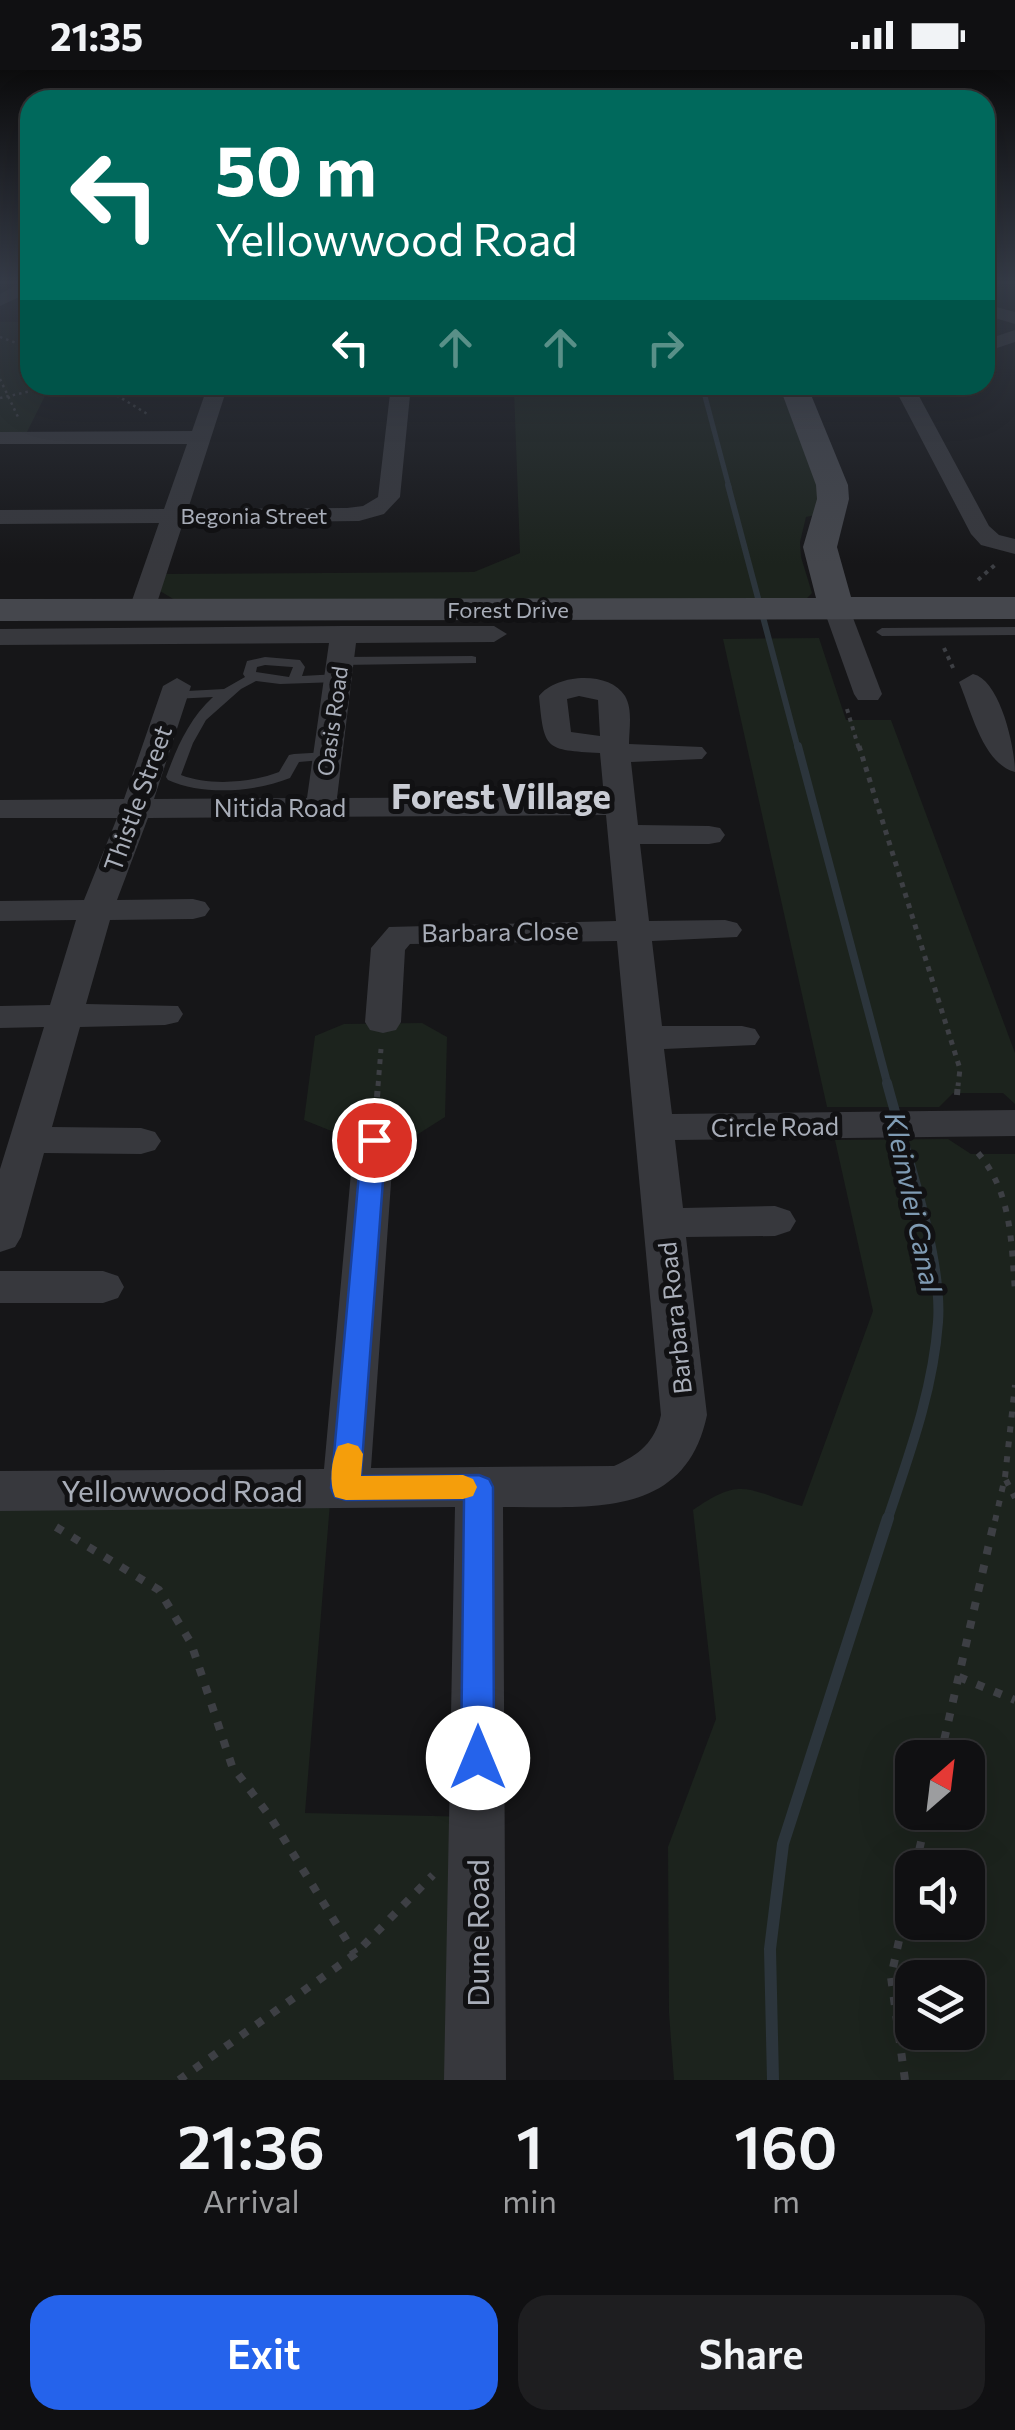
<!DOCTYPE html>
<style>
:root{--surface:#101012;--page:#1e1e20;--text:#f1f3f6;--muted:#9c9d9f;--line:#303032;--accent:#2563eb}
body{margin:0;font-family:Commissioner,sans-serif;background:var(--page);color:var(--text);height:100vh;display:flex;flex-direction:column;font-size:38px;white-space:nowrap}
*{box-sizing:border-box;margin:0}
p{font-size:32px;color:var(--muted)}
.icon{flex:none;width:55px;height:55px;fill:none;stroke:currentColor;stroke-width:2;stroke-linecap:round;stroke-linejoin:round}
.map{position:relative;height:2010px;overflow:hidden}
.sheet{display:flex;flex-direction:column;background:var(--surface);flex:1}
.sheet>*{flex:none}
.hud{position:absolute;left:20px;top:20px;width:975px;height:305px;border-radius:30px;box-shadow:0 10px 40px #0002,0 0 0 2px var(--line);background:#00695c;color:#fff;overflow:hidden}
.needle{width:65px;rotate:28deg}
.controls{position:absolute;left:895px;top:1670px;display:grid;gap:20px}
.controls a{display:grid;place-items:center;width:90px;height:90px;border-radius:20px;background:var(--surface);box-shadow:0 10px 40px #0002,0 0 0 2px var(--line);font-size:50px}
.pin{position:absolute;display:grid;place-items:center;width:85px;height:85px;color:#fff;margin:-42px;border:5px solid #fff;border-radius:50%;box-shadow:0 2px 10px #0007}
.me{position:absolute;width:110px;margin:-55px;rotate:0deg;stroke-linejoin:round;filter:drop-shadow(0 0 8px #0008)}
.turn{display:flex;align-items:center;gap:35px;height:210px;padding:0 30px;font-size:45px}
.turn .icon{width:130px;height:130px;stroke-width:2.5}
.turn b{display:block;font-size:70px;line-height:85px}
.lanes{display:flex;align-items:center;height:95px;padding:0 30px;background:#0003;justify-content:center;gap:50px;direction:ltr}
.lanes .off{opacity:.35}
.eta{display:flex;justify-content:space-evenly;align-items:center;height:170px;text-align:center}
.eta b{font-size:60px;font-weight:600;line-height:70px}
.action{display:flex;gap:20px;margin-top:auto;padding:20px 30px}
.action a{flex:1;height:115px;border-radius:30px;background:var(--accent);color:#fff;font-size:40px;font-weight:600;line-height:115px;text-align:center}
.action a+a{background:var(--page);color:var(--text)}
.status{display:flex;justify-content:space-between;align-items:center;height:70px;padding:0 50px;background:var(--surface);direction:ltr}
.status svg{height:28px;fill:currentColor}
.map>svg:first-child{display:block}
</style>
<div class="status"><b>21:35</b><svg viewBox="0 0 49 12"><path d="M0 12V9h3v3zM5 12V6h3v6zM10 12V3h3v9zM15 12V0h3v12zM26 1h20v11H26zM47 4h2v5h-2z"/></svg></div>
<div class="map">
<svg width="1015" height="2010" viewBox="0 0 1015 2010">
<rect width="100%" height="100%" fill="#161618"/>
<g fill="#1c231d" fill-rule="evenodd">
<path d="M 0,252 L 30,252 L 30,315 L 209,315 L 206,324 L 46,324 L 26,364 L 0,364 Z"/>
<path d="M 520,315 L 784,315 L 821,417 L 815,445 L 806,447 L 800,472 L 801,487 L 812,523 L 803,532 L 175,530 L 160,521 L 164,504 L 474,502 L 520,483 L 514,320 Z"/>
<path d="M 819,568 L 846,650 L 891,650 L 1015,983 L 1015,1034 L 1003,1023 L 953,1023 L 939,1037 L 827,1037 L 723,569 Z"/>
<path d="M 422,953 L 447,967 L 445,1047 L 415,1066 L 349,1068 L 304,1050 L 315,966 L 344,954 Z"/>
<path d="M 948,1069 L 971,1084 L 1015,1084 L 1015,2010 L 674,2010 L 669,1943 L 668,1777 L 716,1649 L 693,1440 C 744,1404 748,1422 802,1436 L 873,1241 L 835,1070 ZM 912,1688 L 968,1688 L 968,1742 L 912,1742 ZM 912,1798 L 968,1798 L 968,1852 L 912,1852 ZM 912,1908 L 968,1908 L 968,1962 L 912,1962 Z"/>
<path d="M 330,1433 L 305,1743 L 475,1747 L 473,2010 L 0,2010 L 0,1435 Z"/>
</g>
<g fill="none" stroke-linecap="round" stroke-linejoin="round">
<path stroke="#2c353c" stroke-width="5" d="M 702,315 L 729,417"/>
<path stroke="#2c353c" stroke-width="6" d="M 728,415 L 798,679"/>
<path stroke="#2c353c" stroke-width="8" d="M 798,676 L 888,1016"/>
<path stroke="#2c353c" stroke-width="10" d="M 887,1013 C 904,1078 943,1188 938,1252 C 933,1321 909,1385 887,1451"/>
<path stroke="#2c353c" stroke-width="12" d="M 773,2010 L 770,1879 L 783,1774 L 888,1448"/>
<g stroke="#3d3f44" stroke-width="2.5" stroke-dasharray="2.5 4" stroke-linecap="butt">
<path d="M 0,267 L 30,278"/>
<path d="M 0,309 L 18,347"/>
<path d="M 100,315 L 149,345"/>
<path d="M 0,328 L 58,315"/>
</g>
<g stroke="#3d3f44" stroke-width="4" stroke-dasharray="4 5" stroke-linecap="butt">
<path d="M 978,510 L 996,494"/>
<path d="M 944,578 L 954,600"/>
<path d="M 847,639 L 859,679"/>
</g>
<g stroke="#3d3f44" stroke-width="5" stroke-dasharray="5 6" stroke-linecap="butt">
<path d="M 859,676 L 960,999 L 958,1016"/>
<path d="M 378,1016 L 381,979"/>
</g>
<g stroke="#3d3f44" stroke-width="6" stroke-dasharray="6 9" stroke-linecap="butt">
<path d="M 957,1025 L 958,1013"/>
<path d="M 376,1042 L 378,1013"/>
<path d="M 978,1083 C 1012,1123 1011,1171 1015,1221"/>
<path d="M 1006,1410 L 1015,1428"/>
<path d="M 995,1451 L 1005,1407 L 1015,1315"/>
</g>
<g stroke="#3d3f44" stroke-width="8" stroke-dasharray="8 11" stroke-linecap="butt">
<path d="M 56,1457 L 159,1520 L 191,1573 L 232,1696 L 271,1748 L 355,1884"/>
<path d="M 959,1607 L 1015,1630"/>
<path d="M 940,1688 L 995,1448"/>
<path d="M 915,1798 L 928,1742"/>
<path d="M 179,2010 L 355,1884 L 433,1805"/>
<path d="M 905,2010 L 891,1907 L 912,1811"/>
</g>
<g fill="#37383d" fill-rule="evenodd">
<path d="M 1015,557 L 1015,565 L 882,566 L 876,562 L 882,558 Z"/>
<path d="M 472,586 L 476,587 L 476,593 L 341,595 L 335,591 L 341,587 Z"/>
<path d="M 265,587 L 300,590 L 305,597 L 302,606 L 338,604 L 344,608 L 338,612 L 280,614 L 256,611 L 241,619 L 206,650 L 193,673 L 181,705 C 209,716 251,713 279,702 L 289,685 L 294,684 L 328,682 L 333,683 L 333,689 L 299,692 L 290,708 C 254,722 204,726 168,710 L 166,707 C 177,677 189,649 213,627 L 174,629 L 169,628 L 169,622 L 224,619 L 245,607 L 243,604 L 247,591 ZM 265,595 L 292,597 L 293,597 L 289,607 L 256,602 L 257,597 Z"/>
</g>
<g fill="#37383d" fill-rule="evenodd">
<path d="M 20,213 L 30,213 L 30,222 L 0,236 L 0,224 Z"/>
<path d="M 985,234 L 1015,242 L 1015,254 L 985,245 Z"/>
<path d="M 1015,260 L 1015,272 L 985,282 L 985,270 Z"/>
<path d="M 208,315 L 228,315 L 188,439 L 347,438 L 363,436 L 378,427 L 391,315 L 411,315 L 400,427 L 384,444 L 359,451 L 183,453 L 155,539 L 142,547 L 129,539 L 159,453 L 0,454 L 0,440 L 164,439 L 187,374 L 0,374 L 0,362 L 192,361 Z"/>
<path d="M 893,315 L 913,315 L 989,456 L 999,465 L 1015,469 L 1015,484 L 981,475 L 971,464 Z"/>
<path d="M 837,532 L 850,540 L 882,624 L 878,630 L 858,630 L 854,624 L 824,540 Z"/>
<path d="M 344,556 L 494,556 L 507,564 L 494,572 L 356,573 L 337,728 L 604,727 L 600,683 C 545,680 544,680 539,626 C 556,604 609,600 625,626 C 633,640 629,659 629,674 L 702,677 L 707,683 L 702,689 L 631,692 L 638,755 L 709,756 L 720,758 L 725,765 L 720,772 L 709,774 L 640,774 L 649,851 L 725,850 L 737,853 L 742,860 L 737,867 L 652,871 L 662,956 L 742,956 L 755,959 L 760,967 L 755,975 L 664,979 L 672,1044 L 1015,1040 L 1015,1066 L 675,1070 L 683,1138 L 775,1136 L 790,1141 L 796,1151 L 790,1161 L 775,1166 L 686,1167 L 707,1345 C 685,1451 587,1436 503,1437 L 506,2010 L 444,2010 L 455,1437 L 0,1441 L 0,1401 L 324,1399 L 354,1070 L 360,1061 L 374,1057 L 388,1061 L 394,1070 L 371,1398 L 614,1396 C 639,1385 655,1372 661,1345 L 617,871 L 410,874 L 405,880 L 401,952 L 396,960 L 383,963 L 370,960 L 365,952 L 371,878 L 389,857 L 616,851 L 606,745 L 148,748 L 117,830 L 193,829 L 205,832 L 210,839 L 205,846 L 193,849 L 110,850 L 86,934 L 178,936 L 183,944 L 178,952 L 165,955 L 80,957 L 52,1057 L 141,1058 L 155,1062 L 161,1071 L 155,1080 L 141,1084 L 44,1083 L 21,1167 L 15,1177 L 0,1182 L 0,1099 L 44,957 L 0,958 L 0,936 L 50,935 L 76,850 L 0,851 L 0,831 L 84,830 L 117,748 L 0,748 L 0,730 L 124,729 L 163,616 L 177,608 L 191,616 L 154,729 L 307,728 L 329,573 L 0,575 L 0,559 ZM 579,626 L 598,630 L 600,666 L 571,662 L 567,629 Z"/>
<path d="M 973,604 C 1000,610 1015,677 1015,702 C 983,694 971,640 959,612 Z"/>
<path d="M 0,1201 L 103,1201 L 118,1206 L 124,1217 L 118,1228 L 103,1233 L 0,1233 Z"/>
</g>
<path fill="#45474d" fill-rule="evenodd" d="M 779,315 L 807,315 L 848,415 L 849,429 L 837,477 L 851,527 L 1015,527 L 1015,549 L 0,551 L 0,529 L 816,528 L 803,477 L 817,429 L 816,415 Z"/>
</g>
<linearGradient id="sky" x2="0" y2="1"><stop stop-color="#0c0c0d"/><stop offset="0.43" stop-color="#363c48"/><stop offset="1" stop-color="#363c48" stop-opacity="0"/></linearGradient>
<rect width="1015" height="494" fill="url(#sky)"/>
<path fill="#2563eb" stroke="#184099" stroke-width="2.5" d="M 374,1062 L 386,1070 L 361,1406 L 479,1405 L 489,1409 L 493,1417 L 494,1688 L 489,1699 L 478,1704 L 466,1699 L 461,1688 L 464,1429 L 346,1430 L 335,1427 L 331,1418 L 362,1070 Z"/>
<path fill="#f59e0b" d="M 348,1373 L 358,1376 L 363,1384 L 361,1406 L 463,1405 L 473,1409 L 477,1417 L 473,1426 L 463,1429 L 346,1430 L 335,1427 C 329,1413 331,1390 338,1376 Z"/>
<g text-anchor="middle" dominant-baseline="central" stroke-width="10" stroke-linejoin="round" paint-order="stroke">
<g font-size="22" fill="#a8adb8" stroke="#111113">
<text x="254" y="445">Begonia Street</text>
<text x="508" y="539">Forest Drive</text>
<text transform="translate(332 651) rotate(-82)">Oasis Road</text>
</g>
<g font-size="25" fill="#a8adb8" stroke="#111113">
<text transform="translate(137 728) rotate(-70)">Thistle Street</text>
<text x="280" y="737">Nitida Road</text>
<text transform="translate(500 861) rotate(-1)">Barbara Close</text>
<text transform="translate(775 1056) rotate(-1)">Circle Road</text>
<text transform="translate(674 1248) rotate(-96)">Barbara Road</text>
</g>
<g font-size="28" font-style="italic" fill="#7f9bb3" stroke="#111113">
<text transform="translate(914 1132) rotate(78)">Kleinvlei Canal</text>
</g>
<g font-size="30" fill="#a8adb8" stroke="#111113">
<text x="182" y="1419">Yellowwood Road</text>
<text transform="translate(476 1863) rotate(-90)">Dune Road</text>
</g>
<g font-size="35" font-weight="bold" fill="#c9ccd4" stroke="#111113">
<text x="501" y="724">Forest Village</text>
</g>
</g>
</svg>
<div class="controls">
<a><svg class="needle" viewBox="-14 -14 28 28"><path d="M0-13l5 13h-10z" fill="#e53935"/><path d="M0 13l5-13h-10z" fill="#9c9d9f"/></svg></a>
<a><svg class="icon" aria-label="sound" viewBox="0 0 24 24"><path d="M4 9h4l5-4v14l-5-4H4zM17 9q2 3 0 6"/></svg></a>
<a><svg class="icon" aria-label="layers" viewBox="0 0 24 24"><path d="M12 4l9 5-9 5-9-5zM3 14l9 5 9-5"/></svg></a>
</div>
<div class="pin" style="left:374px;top:1070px;background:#d93025"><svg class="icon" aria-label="arrive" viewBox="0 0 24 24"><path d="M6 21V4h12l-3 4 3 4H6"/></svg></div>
<svg class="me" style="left:478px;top:1688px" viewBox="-20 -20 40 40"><circle r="19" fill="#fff"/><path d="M0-13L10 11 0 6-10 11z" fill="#2563eb"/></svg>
<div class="hud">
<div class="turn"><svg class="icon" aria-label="left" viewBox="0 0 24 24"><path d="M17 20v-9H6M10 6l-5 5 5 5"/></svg><div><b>50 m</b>Yellowwood Road</div></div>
<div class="lanes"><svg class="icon" aria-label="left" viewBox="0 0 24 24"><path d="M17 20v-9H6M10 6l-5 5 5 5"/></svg><svg class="icon off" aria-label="ahead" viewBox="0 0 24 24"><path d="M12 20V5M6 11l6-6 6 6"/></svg><svg class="icon off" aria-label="ahead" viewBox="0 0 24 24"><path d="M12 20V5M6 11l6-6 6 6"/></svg><svg class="icon off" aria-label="right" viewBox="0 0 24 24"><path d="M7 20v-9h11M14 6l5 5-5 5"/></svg></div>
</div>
</div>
<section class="sheet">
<div class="eta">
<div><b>21:36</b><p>Arrival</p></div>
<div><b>1</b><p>min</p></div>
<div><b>160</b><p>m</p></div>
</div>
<div class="action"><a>Exit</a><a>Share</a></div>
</section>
